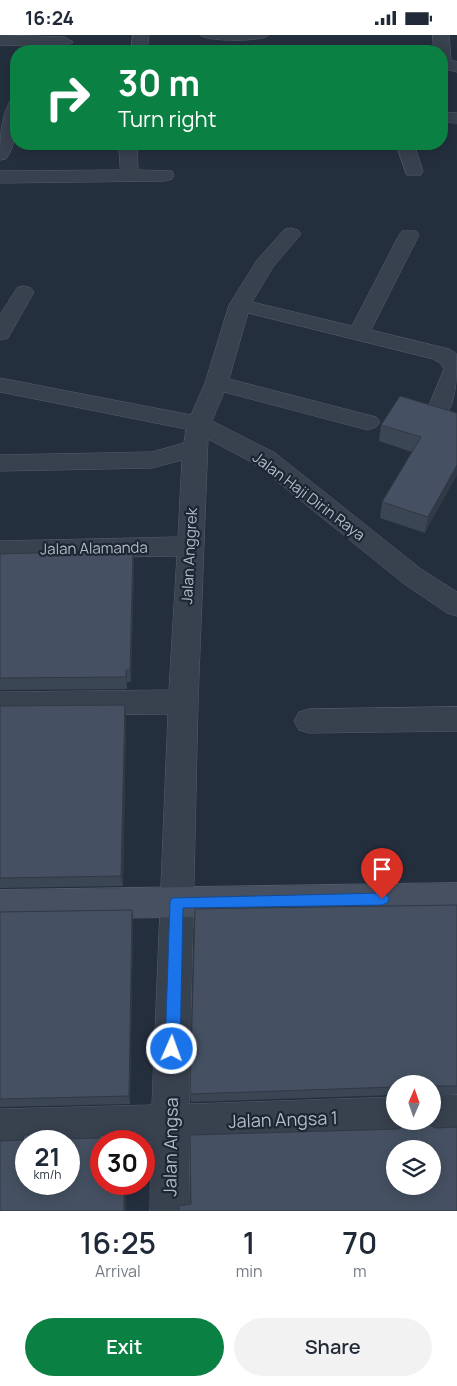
<!DOCTYPE html>
<style>
:root{--surface:#fff;--page:#f2f2f3;--text:#1f2937;--muted:#747a83;--accent:#0b8043}
body{margin:0;font-family:Manrope,sans-serif;background:var(--page);color:var(--text);height:100vh;display:flex;flex-direction:column;font-size:19px;white-space:nowrap}
*{box-sizing:border-box;margin:0}
p{font-size:16px;color:var(--muted)}
.icon{flex:none;width:28px;height:28px;fill:none;stroke:currentColor;stroke-width:2;stroke-linecap:round;stroke-linejoin:round}
.map{position:relative;height:1176px;overflow:hidden}
.sheet{display:flex;flex-direction:column;background:var(--surface);flex:1}
.sheet>*{flex:none}
.banner{position:absolute;left:10px;top:10px;width:438px;height:105px;border-radius:20px;box-shadow:0 2px 12px #0003;background:#0b8043;color:#fff;overflow:hidden}
.needle{width:32px;rotate:2deg}
.fabs{position:absolute;left:386px;top:1040px;display:grid;gap:10px}
.fabs a{display:grid;place-items:center;width:55px;height:55px;border-radius:50%;background:var(--surface);box-shadow:0 2px 12px #0003;font-size:25px}
.speed{position:absolute;left:15px;top:1095px;display:flex;gap:10px;font-size:25px;font-weight:700;text-align:center}
.speed>*{display:grid;place-content:center;width:65px;height:65px;border-radius:50%;background:var(--surface);box-shadow:0 2px 12px #0003;line-height:1}
.speed small{font-size:12px;font-weight:400}
.speed .limit{border:8px solid #d22;background:#fff;color:#111}
.pin{position:absolute;display:grid;place-items:center;width:42px;height:42px;color:#fff;margin:-51px -21px;border-radius:50% 50% 50% 0;rotate:-45deg;box-shadow:0 0 5px #0007}
.pin .icon{rotate:45deg}
.me{position:absolute;width:55px;margin:-28px;rotate:2deg;stroke-linejoin:round;filter:drop-shadow(0 0 4px #0008)}
.turn{display:flex;align-items:center;gap:18px;height:105px;padding:0 25px;font-size:22px}
.turn .icon{width:65px;height:65px;stroke-width:2.5}
.turn b{display:block;font-size:35px;line-height:42px}
.eta{display:flex;justify-content:space-evenly;align-items:center;height:85px;text-align:center}
.eta b{font-size:30px;font-weight:600;line-height:35px}
.button{display:flex;gap:10px;margin-top:auto;padding:10px 25px}
.button a{flex:1;height:58px;border-radius:30px;background:var(--accent);color:#fff;font-size:20px;font-weight:600;line-height:58px;text-align:center}
.button a+a{background:var(--page);color:var(--text)}
.status{display:flex;justify-content:space-between;align-items:center;height:35px;padding:0 25px;background:var(--surface);direction:ltr}
.status svg{height:14px;fill:currentColor}
.map>svg:first-child{display:block}
</style>
<div class="status"><b>16:24</b><svg viewBox="0 0 49 12"><path d="M0 12V9h3v3zM5 12V6h3v6zM10 12V3h3v9zM15 12V0h3v12zM26 1h20v11H26zM47 4h2v5h-2z"/></svg></div>
<div class="map">
<svg width="457" height="1176" viewBox="0 0 457 1176">
<rect width="100%" height="100%" fill="#242f3e"/>
<g fill="none" stroke-linecap="round" stroke-linejoin="round">
<g stroke="#565f6c" stroke-width="1">
<g id="street">
<path d="M 0,0 L 65,2 L 73,7 L 65,12 L 0,10 Z"/>
<path d="M 133,0 L 149,0 L 147,16 L 131,16 Z"/>
<path d="M 200,0 L 269,0 C 264,7 205,7 200,0 Z"/>
<path d="M 433,0 L 449,0 L 451,25 L 457,27 L 457,37 L 441,33 L 441,16 L 434,16 Z"/>
<path d="M 16,65 C 17,84 18,107 6,124 L 0,125 C 0,106 0,84 10,66 Z"/>
<path d="M 441,77 L 457,78 L 457,88 L 441,87 Z"/>
<path d="M 119,109 L 137,109 L 138,135 L 172,136 L 174,140 L 172,144 L 165,146 L 0,148 L 0,136 L 120,135 Z"/>
<path d="M 396,109 L 414,109 L 423,136 L 421,140 L 407,140 Z"/>
<path d="M 291,193 L 298,195 L 301,199 L 273,232 L 252,267 L 352,291 L 399,200 L 402,196 L 416,196 L 419,200 L 371,295 L 449,314 L 456,318 C 457,335 457,361 449,375 L 441,377 L 433,375 L 429,370 L 444,334 L 440,328 L 433,324 L 248,278 L 229,344 L 376,382 L 380,387 L 376,392 L 368,395 L 224,357 L 212,386 L 275,418 L 421,534 L 457,557 L 457,581 L 447,578 L 403,548 L 257,430 L 208,404 L 198,667 L 189,1069 L 395,1062 L 395,1086 L 412,1086 L 408,1094 L 395,1100 L 189,1106 L 190,1176 L 150,1176 L 151,1107 L 101,1106 L 101,1109 L 69,1110 L 69,1106 L 26,1106 L 26,1111 L 0,1112 L 0,1074 L 152,1070 L 168,679 L 0,681 L 0,657 L 169,655 L 177,521 L 0,524 L 0,506 L 178,502 L 182,425 L 152,433 L 0,436 L 0,420 L 152,417 L 184,408 L 186,394 L 0,357 L 0,343 L 191,380 L 205,348 L 229,270 L 257,225 L 284,195 Z"/>
<path d="M 24,251 L 31,253 L 34,257 L 8,303 L 0,305 L 0,280 L 17,253 Z"/>
<path d="M 457,672 L 457,696 L 309,698 L 299,695 L 294,686 L 299,677 L 309,674 Z"/>
<path d="M 457,1060 L 457,1098 L 432,1099 L 419,1093 L 416,1086 L 432,1086 L 432,1061 Z"/>
</g>
</g>
<g stroke="#565f6c" stroke-width="1">
<path id="secondary" d="M 457,848 L 457,878 L 0,885 L 0,855 Z"/>
</g>
<use href="#street" fill="#38414e" fill-rule="evenodd"/>
<use href="#secondary" fill="#465061" fill-rule="evenodd"/>
</g>
<g fill="#3b4654">
<path d="M 457,378 L 425,498 L 380,483 L 382,467 L 412,417 L 379,406 L 381,390 Z"/>
<path d="M 133,515 L 134,528 L 131,647 L 127,647 L 127,654 L 0,655 L 0,519 Z"/>
<path d="M 125,670 L 126,681 L 123,851 L 0,853 L 0,671 Z"/>
<path d="M 457,870 L 457,1059 L 434,1060 L 434,1076 L 432,1079 L 432,1049 L 395,1049 L 395,1060 L 191,1067 L 190,1059 Z"/>
<path d="M 132,875 L 133,885 L 130,1069 L 0,1072 L 0,877 Z"/>
</g>
<g fill="#303945">
<path d="M 457,430 L 457,440 L 425,498 L 428,482 Z"/>
<path d="M 133,515 L 134,528 L 131,647 L 130,635 Z"/>
<path d="M 126,635 L 127,647 L 127,654 L 126,642 Z"/>
<path d="M 125,670 L 126,681 L 123,851 L 121,841 Z"/>
<path d="M 132,875 L 133,885 L 130,1069 L 129,1061 Z"/>
<rect x="124" y="1149" width="2" height="27"/>
</g>
<g fill="#455162" stroke="#303945" fill-rule="evenodd">
<path d="M 400,361 L 457,378 L 457,430 L 428,482 L 382,467 L 421,402 L 381,390 Z"/>
<path d="M 133,515 L 130,635 L 126,635 L 126,642 L 0,643 L 0,519 Z"/>
<path d="M 125,670 L 121,841 L 0,843 L 0,671 Z"/>
<path d="M 457,870 L 457,1051 L 434,1051 L 434,1076 L 432,1076 L 432,1049 L 395,1049 L 395,1052 L 190,1059 L 195,874 Z"/>
<path d="M 132,875 L 129,1061 L 0,1064 L 0,877 Z"/>
<path d="M 413,1086 L 421,1086 L 436,1093 L 457,1092 L 457,1176 L 179,1176 L 179,1171 L 191,1169 L 190,1100 L 398,1094 L 412,1088 ZM 395,1114 L 432,1114 L 432,1151 L 395,1151 Z"/>
<path d="M 24,1100 L 64,1100 L 66,1104 L 99,1103 L 101,1100 L 125,1101 L 125,1106 L 101,1106 L 101,1149 L 124,1149 L 124,1176 L 0,1176 L 0,1106 L 23,1105 ZM 26,1106 L 69,1106 L 69,1149 L 26,1149 Z"/>
</g>
<path fill="#1a73e8" stroke="#114b97" d="M 382,858 L 387,860 L 389,864 L 387,868 L 382,870 L 183,873 L 180,1014 L 178,1019 L 172,1021 L 167,1019 L 165,1014 L 170,867 L 172,863 Z"/>
<g text-anchor="middle" dominant-baseline="central" stroke-width="4.5" stroke-linejoin="round" paint-order="stroke">
<g font-size="15" fill="#b4bcc9" stroke="#1d2633">
<text transform="translate(309 461) rotate(37)">Jalan Haji Dirin Raya</text>
<text transform="translate(94 513) rotate(-1)">Jalan Alamanda</text>
<text transform="translate(189 521) rotate(-87)">Jalan Anggrek</text>
</g>
<g font-size="18" fill="#b4bcc9" stroke="#1d2633">
<text transform="translate(283 1084) rotate(-2)">Jalan Angsa 1</text>
<text transform="translate(170 1112) rotate(-89)">Jalan Angsa</text>
</g>
</g>
</svg>
<div class="fabs">
<a><svg class="needle" viewBox="-14 -14 28 28"><path d="M0-13l5 13h-10z" fill="#e53935"/><path d="M0 13l5-13h-10z" fill="#747a83"/></svg></a>
<a><svg class="icon" aria-label="layers" viewBox="0 0 24 24"><path d="M12 4l9 5-9 5-9-5zM3 14l9 5 9-5"/></svg></a>
</div>
<div class="speed"><div>21<small>km/h</small></div><div class="limit">30</div></div>
<div class="pin" style="left:382px;top:864px;background:#d93025"><svg class="icon" aria-label="arrive" viewBox="0 0 24 24"><path d="M6 21V4h12l-3 4 3 4H6"/></svg></div>
<svg class="me" style="left:172px;top:1014px" viewBox="-20 -20 40 40"><circle r="17" fill="#1a73e8" stroke="#fff" stroke-width="3"/><path d="M0-11L8 9 0 5-8 9z" fill="#fff"/></svg>
<div class="banner">
<div class="turn"><svg class="icon" aria-label="right" viewBox="0 0 24 24"><path d="M7 20v-9h11M14 6l5 5-5 5"/></svg><div><b>30 m</b>Turn right</div></div>
</div>
</div>
<section class="sheet">
<div class="eta">
<div><b>16:25</b><p>Arrival</p></div>
<div><b>1</b><p>min</p></div>
<div><b>70</b><p>m</p></div>
</div>
<div class="button"><a>Exit</a><a>Share</a></div>
</section>
